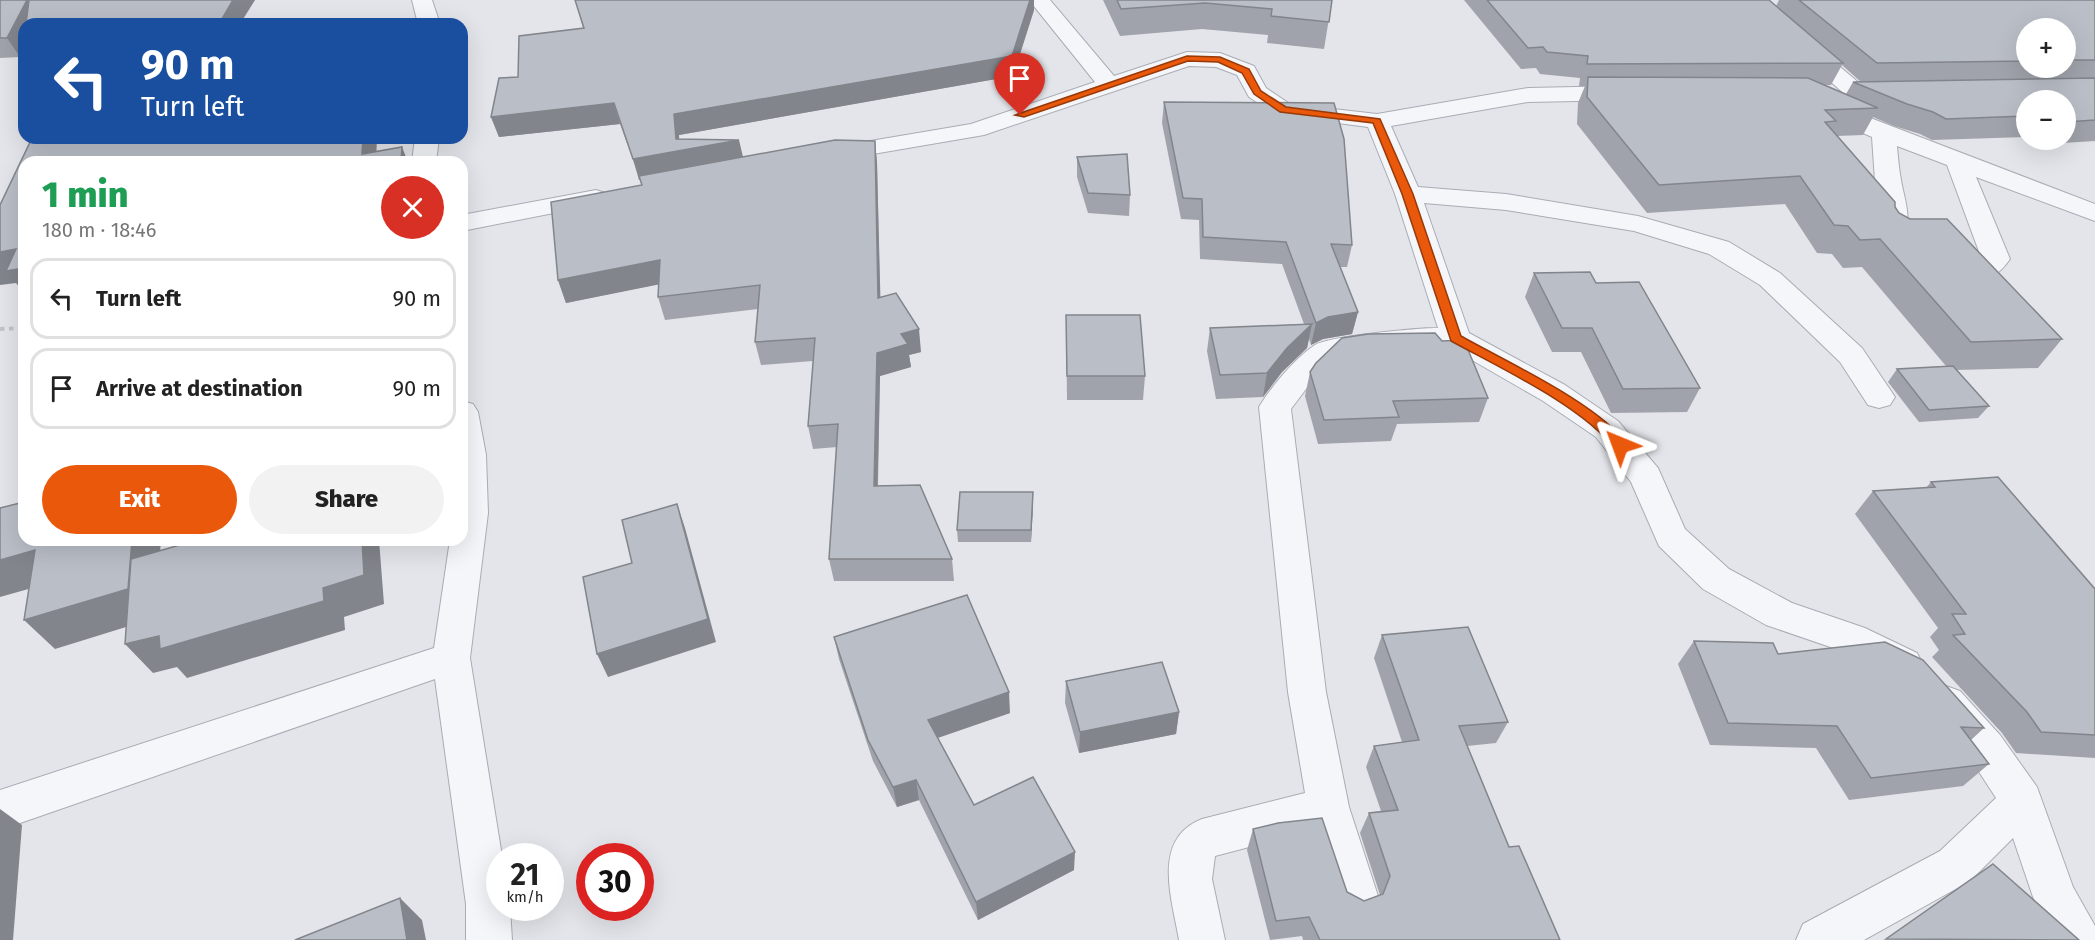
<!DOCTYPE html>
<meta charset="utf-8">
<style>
:root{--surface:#fff;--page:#f2f2f2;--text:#222;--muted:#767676;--line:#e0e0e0;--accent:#ea580c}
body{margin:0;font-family:"Fira Sans",sans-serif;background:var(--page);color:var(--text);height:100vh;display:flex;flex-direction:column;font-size:22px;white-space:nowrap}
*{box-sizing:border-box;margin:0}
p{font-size:20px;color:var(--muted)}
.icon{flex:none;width:33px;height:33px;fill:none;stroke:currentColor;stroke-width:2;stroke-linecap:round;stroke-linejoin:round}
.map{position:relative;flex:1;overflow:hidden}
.details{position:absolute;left:18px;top:156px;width:450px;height:390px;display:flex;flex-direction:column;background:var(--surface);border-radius:18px;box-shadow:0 6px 24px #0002}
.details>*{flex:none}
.hud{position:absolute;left:18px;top:18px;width:450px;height:126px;border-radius:18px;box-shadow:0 6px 24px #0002;background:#1a4fa0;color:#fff;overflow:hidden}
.buttons{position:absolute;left:2016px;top:18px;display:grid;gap:12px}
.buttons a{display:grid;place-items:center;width:60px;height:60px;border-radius:50%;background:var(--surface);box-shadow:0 6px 24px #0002;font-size:30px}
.speed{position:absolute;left:486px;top:843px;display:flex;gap:12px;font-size:30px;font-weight:700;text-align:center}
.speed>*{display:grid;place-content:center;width:78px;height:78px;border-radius:50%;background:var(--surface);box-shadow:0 6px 24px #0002;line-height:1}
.speed small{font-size:15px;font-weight:400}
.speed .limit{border:9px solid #d22;background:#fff;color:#111}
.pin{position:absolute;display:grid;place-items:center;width:51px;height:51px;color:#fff;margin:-62px -26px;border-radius:50% 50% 50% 0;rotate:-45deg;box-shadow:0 0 6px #0007}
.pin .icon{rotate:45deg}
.me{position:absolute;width:66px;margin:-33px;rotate:316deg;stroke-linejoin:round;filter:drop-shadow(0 0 4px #0008)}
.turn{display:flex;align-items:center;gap:21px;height:126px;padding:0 24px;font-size:27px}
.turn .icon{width:78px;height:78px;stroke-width:2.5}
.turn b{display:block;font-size:42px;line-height:51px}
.round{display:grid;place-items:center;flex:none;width:63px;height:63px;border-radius:32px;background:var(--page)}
.headline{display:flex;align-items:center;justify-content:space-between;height:102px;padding:0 24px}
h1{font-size:36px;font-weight:800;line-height:45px;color:#1e9e55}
.button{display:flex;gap:12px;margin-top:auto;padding:12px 24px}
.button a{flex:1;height:69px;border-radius:36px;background:var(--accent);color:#fff;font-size:24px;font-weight:800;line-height:69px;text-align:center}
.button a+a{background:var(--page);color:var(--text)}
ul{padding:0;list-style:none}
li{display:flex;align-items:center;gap:18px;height:81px;margin:0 12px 9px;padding:0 12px;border:3px solid var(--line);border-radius:18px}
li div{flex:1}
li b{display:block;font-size:22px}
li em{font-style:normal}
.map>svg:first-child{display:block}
</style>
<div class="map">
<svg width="2095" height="940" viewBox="0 0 2095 940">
<rect width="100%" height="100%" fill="#e3e5ea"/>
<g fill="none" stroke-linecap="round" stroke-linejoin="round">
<g stroke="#a8acb4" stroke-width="2">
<g id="street">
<path d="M 412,0 L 432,0 L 440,24 L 418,24 Z"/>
<path d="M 1029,0 L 1050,0 L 1114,76 L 1187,52 L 1220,53 L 1254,66 L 1266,88 L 1290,104 L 1377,114 L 1528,88 L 1625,86 L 1633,88 L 1637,93 L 1633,98 L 1625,100 L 1528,102 L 1391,126 L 1418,187 L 1506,194 L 1638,216 L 1729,242 L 1780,273 L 1862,348 L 1895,397 L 1890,405 L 1879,408 L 1868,405 L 1840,362 L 1760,285 L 1709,254 L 1634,231 L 1506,210 L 1424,203 L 1469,333 L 1565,385 L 1618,421 L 1658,468 L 1685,529 L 1729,569 L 1792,603 L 1865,628 L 1917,653 L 1923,664 L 1917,675 L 1904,680 L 1891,675 L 1839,650 L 1766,625 L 1703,589 L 1659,546 L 1631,482 L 1596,437 L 1543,401 L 1451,348 L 1414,348 L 1335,360 L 1309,385 L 1291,409 L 1326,692 L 1349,807 L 1378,896 L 1372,911 L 1356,918 L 1340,911 L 1314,830 L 1215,856 L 1212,879 L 1225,940 L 1179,940 C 1172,899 1151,839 1202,819 L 1305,793 L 1288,692 L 1259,407 C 1271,387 1295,358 1315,345 C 1329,336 1418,328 1438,328 L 1395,194 L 1368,127 L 1276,115 L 1249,97 L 1237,75 L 1216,67 L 1189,66 L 984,135 L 832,161 L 823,159 L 820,154 L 823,149 L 971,124 L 1095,82 Z"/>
<path d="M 1739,0 L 1761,0 L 1865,88 L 1869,93 L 1865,98 L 1857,100 L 1849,98 Z"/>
<path d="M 1826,101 L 2095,204 L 2095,221 L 1976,177 L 2010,259 C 2000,274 1983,286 1965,281 L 1961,275 L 1965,269 L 1981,257 L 1947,165 L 1897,146 C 1898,158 1899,169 1901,180 C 1904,199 1914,221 1901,240 L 1892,242 L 1883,240 L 1879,234 L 1882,207 L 1875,181 L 1872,137 L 1818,113 L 1814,108 L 1818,103 Z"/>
<path d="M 415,138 L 439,138 L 436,162 L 412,162 Z"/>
<path d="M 596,190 L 605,193 L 609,198 L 605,203 L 462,231 L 462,215 Z"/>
<path d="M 462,401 L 473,404 L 478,412 L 486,455 L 488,513 L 470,658 L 502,856 L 500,856 L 500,908 L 510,908 L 512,940 L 466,940 L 466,904 L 435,679 L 0,830 L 0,790 L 434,648 L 450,540 L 462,540 Z"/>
<path d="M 1946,686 L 1960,691 L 2000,735 L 2037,787 L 2073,887 L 2095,926 L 2095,940 L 2054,940 L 2033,897 L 2013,838 L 1970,881 L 1864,940 L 1796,940 L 1803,924 L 1940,851 L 1996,798 L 1972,761 L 1932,715 L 1926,703 L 1932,691 Z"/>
</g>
</g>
<path stroke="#c0c3c9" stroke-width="4" stroke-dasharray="4.5 4.5" stroke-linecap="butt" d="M 0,329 L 24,328"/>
<use href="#street" fill="#f5f6f9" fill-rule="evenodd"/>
</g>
<g fill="#a0a3ab" fill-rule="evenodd">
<path d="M 0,0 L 255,0 L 253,2 L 24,24 L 24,49 L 20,57 L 0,58 Z"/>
<path d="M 575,0 L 1034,10 L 1013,76 L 679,135 L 679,139 L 743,157 L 875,141 L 877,163 L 880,298 L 921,352 L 909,355 L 911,367 L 880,376 L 878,486 L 952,559 L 954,581 L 834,581 L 829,559 L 837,447 L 813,449 L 808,426 L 813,361 L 761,365 L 755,342 L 758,309 L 665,320 L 658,297 L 658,284 L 566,303 L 558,280 L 642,185 L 620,124 L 499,137 L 491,117 L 518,77 L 583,28 Z"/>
<path d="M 1103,0 L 1332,0 L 1324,49 L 1267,43 L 1268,35 L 1202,29 L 1120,36 Z"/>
<path d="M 1464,0 L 1769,0 L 1776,6 L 1779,0 L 2095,0 L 2095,141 L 2046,144 L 2041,140 L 2066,140 L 2066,100 L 2026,100 L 2026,137 L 1932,140 L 1920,134 L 1894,126 L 1873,117 L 1863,135 L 1837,136 L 1899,213 L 2062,339 L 2038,368 L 1956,370 L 1989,406 L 1978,418 L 1919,422 L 1888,382 L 1897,369 L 1946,366 L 1862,267 L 1843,268 L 1832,254 L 1817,253 L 1785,204 L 1647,213 L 1577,124 L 1578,103 L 1585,86 L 1579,86 L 1580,78 L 1540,74 L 1536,68 L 1521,69 ZM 2026,28 L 2066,28 L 2066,68 L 2026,68 ZM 1842,65 L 1861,82 L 1853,82 L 1846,94 L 1825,85 L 1831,85 Z"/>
<path d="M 1164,102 L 1352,245 L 1347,267 L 1340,267 L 1358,312 L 1352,334 L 1323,339 L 1311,345 L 1309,339 L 1307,348 L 1282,372 L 1263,397 L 1216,399 L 1207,351 L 1210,328 L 1304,324 L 1282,264 L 1200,259 L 1199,220 L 1181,219 L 1162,123 Z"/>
<path d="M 1077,157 L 1130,195 L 1129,216 L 1088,213 L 1077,177 Z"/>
<path d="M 1534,273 L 1596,283 L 1700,388 L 1687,412 L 1611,413 L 1581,352 L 1552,352 L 1525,297 Z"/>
<path d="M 1066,315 L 1145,376 L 1143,400 L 1067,400 Z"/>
<path d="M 1310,372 L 1488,398 L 1479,422 L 1397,424 L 1391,441 L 1318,444 L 1305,396 Z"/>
<path d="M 1931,482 L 2095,589 L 2095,758 L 2016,753 L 2002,733 L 1932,657 L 1939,650 L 1930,637 L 1938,628 L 1855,514 L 1873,491 L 1926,488 Z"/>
<path d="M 1033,504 L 1031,542 L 958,542 L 957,530 Z"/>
<path d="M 1382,635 L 1508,722 L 1496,743 L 1467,746 L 1509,847 L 1560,940 L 1303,940 L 1302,936 L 1270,940 L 1247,850 L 1253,829 L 1347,892 L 1364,901 L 1380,895 L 1360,833 L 1369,813 L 1381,811 L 1366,767 L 1374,746 L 1402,742 L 1374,658 Z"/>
<path d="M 834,637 L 1010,713 L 938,738 L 974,805 L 1074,870 L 978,920 L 919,800 L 897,807 L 873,761 L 839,659 Z"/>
<path d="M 1694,641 L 1778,654 L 1984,728 L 1971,740 L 1989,764 L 1963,786 L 1849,800 L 1816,748 L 1710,745 L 1678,664 Z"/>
<path d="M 1066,681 L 1179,712 L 1176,734 L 1079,753 L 1065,703 Z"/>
</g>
<g fill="#82858b">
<path d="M 27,0 L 32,0 L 37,24 L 24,24 L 24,49 L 20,57 L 7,38 Z"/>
<path d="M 233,0 L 255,0 L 240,24 L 219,24 Z"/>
<path d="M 1030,0 L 1034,0 L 1034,10 L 1013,76 L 679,135 L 680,150 L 739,140 L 744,161 L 639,180 L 633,159 L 676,139 L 674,114 Z"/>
<path d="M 614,103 L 620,124 L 499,137 L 491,117 Z"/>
<path d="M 363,138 L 377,138 L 376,162 L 362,154 Z"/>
<path d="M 875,141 L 877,163 L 881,321 L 878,298 Z"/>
<path d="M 402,147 L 408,162 L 401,162 Z"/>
<path d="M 16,249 L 24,260 L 24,293 L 16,283 L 0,285 L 0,252 Z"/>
<path d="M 660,260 L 666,283 L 566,303 L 558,280 Z"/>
<path d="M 1358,312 L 1352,334 L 1323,339 L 1311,345 L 1316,323 L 1328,317 Z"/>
<path d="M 1312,324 L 1307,348 L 1282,372 L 1263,397 L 1267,373 L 1287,348 Z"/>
<path d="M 919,329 L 921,352 L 909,355 L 911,367 L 880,376 L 877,508 L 874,486 L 877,353 L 901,334 Z"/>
<path d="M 1033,492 L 1033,504 L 1031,542 L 1031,530 Z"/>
<path d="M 677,504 L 685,528 L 716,642 L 608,677 L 597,654 Z"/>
<path d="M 132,540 L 161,540 L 155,618 L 55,649 L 24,620 Z"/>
<path d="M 362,540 L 379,540 L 384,604 L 344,617 L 345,630 L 187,678 L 177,667 L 153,673 L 125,644 L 323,588 Z"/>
<path d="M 35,550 L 64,579 L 0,597 L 0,560 Z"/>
<path d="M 1009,692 L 1010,713 L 931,740 L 928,720 Z"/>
<path d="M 1179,712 L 1176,734 L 1079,753 L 1080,732 Z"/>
<path d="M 916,780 L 919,800 L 897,807 L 893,787 Z"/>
<path d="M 0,809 L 22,825 L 13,940 L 0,940 Z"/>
<path d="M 1075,852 L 1074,870 L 978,920 L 976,902 Z"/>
<path d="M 400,898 L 422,920 L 426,940 L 407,940 Z"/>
</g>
<g fill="#babec7" stroke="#82858b" stroke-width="1.5">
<path d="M 0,0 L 27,0 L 7,38 L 0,38 Z"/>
<path d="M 29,0 L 233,0 L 219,24 L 26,24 Z"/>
<path d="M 575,0 L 1030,0 L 1012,56 L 674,114 L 676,139 L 739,140 L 633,159 L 614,103 L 491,117 L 499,78 L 518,77 L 519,36 L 584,28 Z"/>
<path d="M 1117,0 L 1332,0 L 1329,22 L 1271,16 L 1272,9 L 1205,3 L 1121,9 Z"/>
<path d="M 1487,0 L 1769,0 L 1843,63 L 1587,64 L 1588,56 L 1547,52 L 1543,47 L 1528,48 Z"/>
<path d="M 1799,0 L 2095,0 L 2095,60 L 2066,60 L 2066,28 L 2026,28 L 2026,61 L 1877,63 Z"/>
<path d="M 1588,77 L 1808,78 L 1878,108 L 1825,110 L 1836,121 L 1825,122 L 1895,202 L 1895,207 L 1899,213 L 1910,219 L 1947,219 L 2062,339 L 1971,342 L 1880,239 L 1860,240 L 1848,226 L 1834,225 L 1800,176 L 1659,185 L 1587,97 Z"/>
<path d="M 2095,78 L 2095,120 L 2066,122 L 2066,100 L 2026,100 L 2026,116 L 1946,119 L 1933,112 L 1907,104 L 1853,82 Z"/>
<path d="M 1164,102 L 1334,103 L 1344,139 L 1352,245 L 1331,244 L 1358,312 L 1328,317 L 1316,323 L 1286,242 L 1203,237 L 1202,199 L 1183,198 Z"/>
<path d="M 32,138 L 363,138 L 362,154 L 402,147 L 401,162 L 24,162 L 24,268 L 6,271 L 16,249 L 0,252 L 0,205 Z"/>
<path d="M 835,140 L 875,141 L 878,298 L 896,293 L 919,329 L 901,334 L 908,344 L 877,353 L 874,486 L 920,485 L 952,559 L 829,559 L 838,424 L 808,426 L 815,338 L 755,342 L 760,285 L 658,297 L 660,260 L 558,280 L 551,202 L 642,185 L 639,176 Z"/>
<path d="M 1127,154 L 1130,195 L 1088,193 L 1077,157 Z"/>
<path d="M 1590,272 L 1596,283 L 1639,282 L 1700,388 L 1623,389 L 1592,328 L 1562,328 L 1534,273 Z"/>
<path d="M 1066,315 L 1140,315 L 1145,376 L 1067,376 Z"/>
<path d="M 1312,324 L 1287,348 L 1267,373 L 1220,375 L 1210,328 Z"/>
<path d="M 1435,333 L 1442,341 L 1464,340 L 1488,398 L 1393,401 L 1399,417 L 1324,420 L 1310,372 L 1316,363 L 1342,338 L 1368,334 Z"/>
<path d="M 1953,366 L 1989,406 L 1929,410 L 1897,369 Z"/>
<path d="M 1998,477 L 2095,589 L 2095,735 L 2041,732 L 2027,712 L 1953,635 L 1965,634 L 1952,614 L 1966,614 L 1873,491 L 1935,487 L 1931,482 Z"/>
<path d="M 960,492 L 1033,492 L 1031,530 L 957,530 Z"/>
<path d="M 24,502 L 24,540 L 132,540 L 128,589 L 24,620 L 35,550 L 0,560 L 0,508 Z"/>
<path d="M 677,504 L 708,619 L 597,654 L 583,577 L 632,563 L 622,520 Z"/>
<path d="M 197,540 L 362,540 L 364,575 L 323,588 L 324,601 L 160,649 L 159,636 L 125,644 L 131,559 Z"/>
<path d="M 967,595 L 1009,692 L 928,720 L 974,805 L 1033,777 L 1075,852 L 976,902 L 916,780 L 893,787 L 868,740 L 834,637 Z"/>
<path d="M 1468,627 L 1508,722 L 1459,726 L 1509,847 L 1519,846 L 1560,940 L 1320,940 L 1309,917 L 1276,921 L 1253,829 L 1278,823 L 1322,818 L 1347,892 L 1364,901 L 1383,894 L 1390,876 L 1369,813 L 1398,810 L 1374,746 L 1419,740 L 1382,635 Z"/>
<path d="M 1694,641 L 1773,643 L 1778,654 L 1885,642 L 1923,660 L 1984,728 L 1961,727 L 1989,764 L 1871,778 L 1837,726 L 1728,723 Z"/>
<path d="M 1162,662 L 1179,712 L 1080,732 L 1066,681 Z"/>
<path d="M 1993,864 L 2079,940 L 1886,939 Z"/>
<path d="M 400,898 L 407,940 L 295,940 Z"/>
</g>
<path fill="#ea580c" stroke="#983908" stroke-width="1.5" d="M 1187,56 L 1220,57 L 1249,69 L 1261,91 L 1286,107 L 1380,119 L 1413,194 L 1461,336 C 1503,360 1603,406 1627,445 L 1625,449 L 1615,449 C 1582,406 1500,368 1451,341 L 1402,194 L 1373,123 L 1280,112 L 1254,94 L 1242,73 L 1218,62 L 1188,61 L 1024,117 L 1015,115 Z"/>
</svg>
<div class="buttons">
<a>+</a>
<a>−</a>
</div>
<div class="speed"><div>21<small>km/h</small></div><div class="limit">30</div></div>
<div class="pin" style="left:1020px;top:115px;background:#d93025"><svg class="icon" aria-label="arrive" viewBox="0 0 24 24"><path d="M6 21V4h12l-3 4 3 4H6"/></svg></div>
<svg class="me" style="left:1620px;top:445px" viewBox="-20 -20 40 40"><path d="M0-17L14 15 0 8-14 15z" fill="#ea580c" stroke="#fff" stroke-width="4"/></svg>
<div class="hud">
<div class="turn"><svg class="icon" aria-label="left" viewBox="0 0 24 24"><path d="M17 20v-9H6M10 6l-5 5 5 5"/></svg><div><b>90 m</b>Turn left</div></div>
</div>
<section class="details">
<div class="headline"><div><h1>1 min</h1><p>180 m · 18:46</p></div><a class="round" style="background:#d93025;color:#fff"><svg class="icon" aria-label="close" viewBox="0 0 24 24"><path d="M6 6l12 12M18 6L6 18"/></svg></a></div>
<ul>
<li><svg class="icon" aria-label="left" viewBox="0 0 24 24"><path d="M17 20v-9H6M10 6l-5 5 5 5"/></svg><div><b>Turn left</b></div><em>90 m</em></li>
<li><svg class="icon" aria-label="arrive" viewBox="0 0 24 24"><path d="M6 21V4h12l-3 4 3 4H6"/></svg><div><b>Arrive at destination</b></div><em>90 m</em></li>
</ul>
<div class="button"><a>Exit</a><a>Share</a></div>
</section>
</div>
